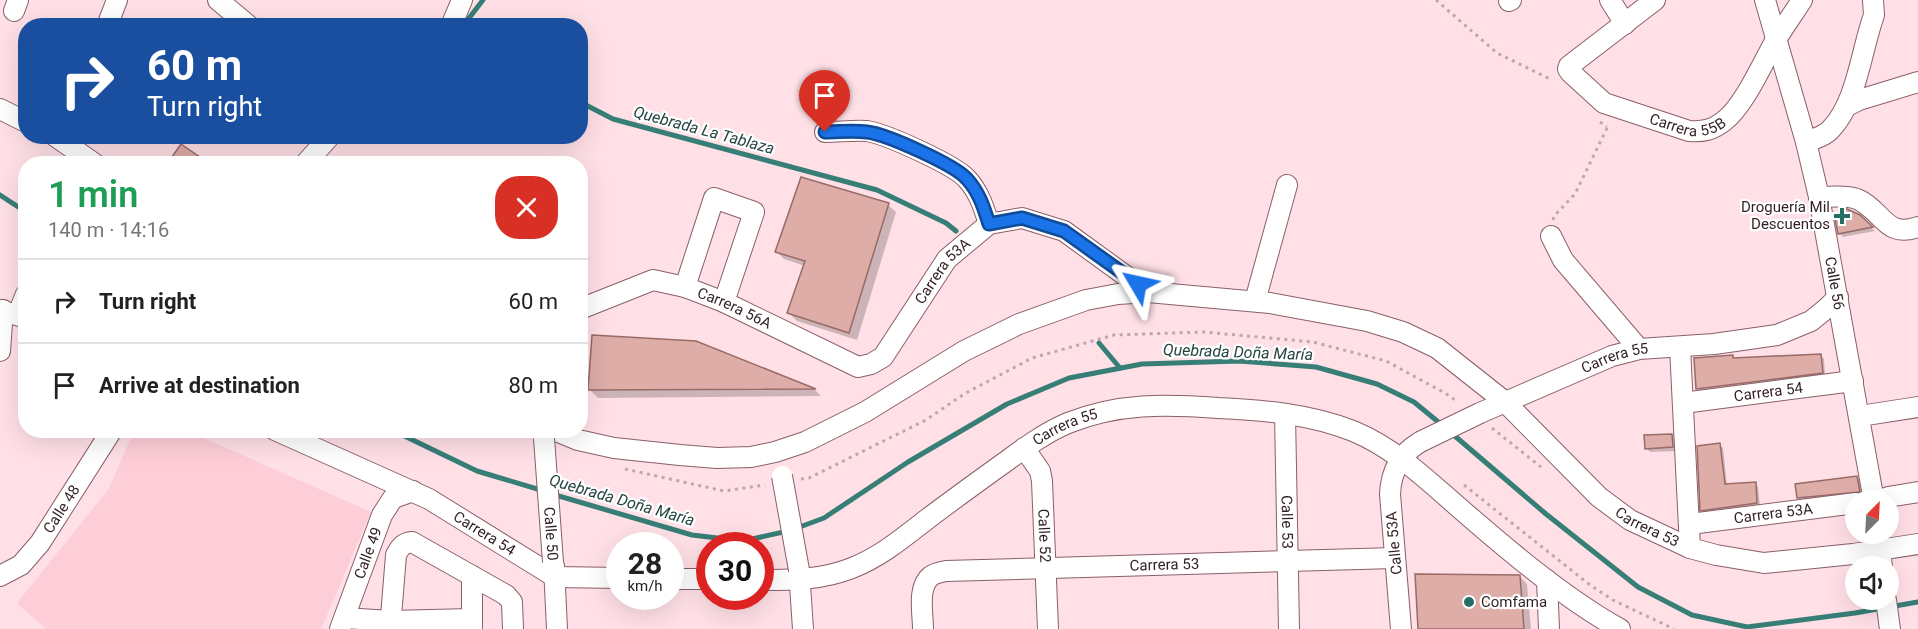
<!DOCTYPE html>
<meta charset="utf-8">
<style>
:root{--surface:#fff;--page:#f6f6f6;--text:#222;--muted:#767676;--line:#e0e0e0}
body{margin:0;font-family:Roboto,sans-serif;background:var(--page);color:var(--text);height:100vh;display:flex;flex-direction:column;font-size:22px;white-space:nowrap}
*{box-sizing:border-box;margin:0}
p{font-size:20px;color:var(--muted)}
.icon{flex:none;width:33px;height:33px;fill:none;stroke:currentColor;stroke-width:2;stroke-linecap:round;stroke-linejoin:round}
.map{position:relative;flex:1;overflow:hidden}
.sheet{position:absolute;left:18px;top:156px;width:570px;height:282px;display:flex;flex-direction:column;background:var(--surface);border-radius:24px;box-shadow:0 6px 24px #0002}
.sheet>*{flex:none}
.top-card{position:absolute;left:18px;top:18px;width:570px;height:126px;border-radius:24px;box-shadow:0 6px 24px #0002;background:#1a4fa0;color:#fff;overflow:hidden}
.needle{width:39px;rotate:24deg}
.buttons{position:absolute;left:1845px;top:490px;display:grid;gap:12px}
.buttons a{display:grid;place-items:center;width:54px;height:54px;border-radius:50%;background:var(--surface);box-shadow:0 6px 24px #0002;font-size:30px}
.speed{position:absolute;left:606px;top:532px;display:flex;gap:12px;font-size:30px;font-weight:700;text-align:center}
.speed>*{display:grid;place-content:center;width:78px;height:78px;border-radius:50%;background:var(--surface);box-shadow:0 6px 24px #0002;line-height:1}
.speed small{font-size:15px;font-weight:400}
.speed .limit{border:9px solid #d22;background:#fff;color:#111}
.pin{position:absolute;display:grid;place-items:center;width:51px;height:51px;color:#fff;margin:-62px -26px;border-radius:50% 50% 50% 0;rotate:-45deg;box-shadow:0 0 6px #0007}
.pin .icon{rotate:45deg}
.me{position:absolute;width:66px;margin:-33px;rotate:306deg;stroke-linejoin:round;filter:drop-shadow(0 0 4px #0008)}
.turn{display:flex;align-items:center;gap:21px;height:126px;padding:0 30px;font-size:27px}
.turn .icon{width:78px;height:78px;stroke-width:2.5}
.turn b{display:block;font-size:42px;line-height:51px}
.round{display:grid;place-items:center;flex:none;width:63px;height:63px;border-radius:24px;background:var(--page)}
.summary{display:flex;align-items:center;justify-content:space-between;height:102px;padding:0 30px}
h1{font-size:36px;font-weight:600;line-height:45px;color:#1e9e55}
ul{padding:0;list-style:none}
li{display:flex;align-items:center;gap:18px;height:84px;padding:0 30px;border-top:2px solid var(--line)}
li div{flex:1}
li b{display:block;font-size:22px}
li em{font-style:normal}
.map>svg:first-child{display:block}
</style>
<div class="map">
<svg width="1918" height="629" viewBox="0 0 1918 629">
<rect width="100%" height="100%" fill="#ffe0e6"/>
<path fill="#feced8" d="M 134,431 L 188,431 L 371,512 L 321,629 L 46,629 L 17,603 L 108,490 Z"/>
<g fill="#0003">
<path d="M 888,205 L 896,212 L 857,340 L 797,321 L 789,313 L 805,266 L 784,259 L 776,251 Z"/>
<path d="M 1859,217 L 1875,231 L 1843,237 L 1839,233 Z"/>
<path d="M 696,342 L 815,390 L 821,396 L 598,398 L 590,390 Z"/>
<path d="M 1821,356 L 1824,359 L 1825,375 L 1700,392 L 1697,389 L 1732,357 L 1735,359 Z"/>
<path d="M 1672,435 L 1676,439 L 1676,451 L 1650,452 L 1646,448 Z"/>
<path d="M 1720,445 L 1723,448 L 1727,485 L 1755,484 L 1758,487 L 1760,506 L 1705,513 L 1702,510 Z"/>
<path d="M 1857,477 L 1860,481 L 1863,495 L 1802,502 L 1798,498 Z"/>
<path d="M 1519,576 L 1527,584 L 1531,629 L 1419,629 Z"/>
</g>
<g fill="none" stroke-linecap="round" stroke-linejoin="round">
<g stroke="#377e77" stroke-width="5">
<path d="M 465,26 L 466,22 L 483,0"/>
<path d="M 580,102 L 613,119 L 877,190 L 946,223 L 956,231"/>
<path d="M 0,195 L 26,212"/>
<path d="M 1099,343 L 1120,368"/>
<path d="M 392,430 L 477,471 L 544,491"/>
<path d="M 1449,431 L 1546,514 L 1638,587 L 1692,615 L 1747,627 L 1855,613 L 1918,602"/>
<path d="M 552,494 L 692,535 L 743,541 L 788,531"/>
<path d="M 797,528 L 824,518 L 908,462 L 1007,404 L 1069,378 L 1142,364 L 1239,361 L 1316,367 L 1377,384 L 1414,402 L 1442,425"/>
</g>
</g>
<g fill="#deada8" stroke="#986b67" stroke-width="1.5">
<path d="M 181,144 L 210,164 L 167,164 Z"/>
<path d="M 801,177 L 889,203 L 849,333 L 787,313 L 805,261 L 775,252 Z"/>
<path d="M 1841,209 L 1847,209 L 1860,215 L 1873,227 L 1838,234 L 1835,219 Z"/>
<path d="M 592,335 L 696,341 L 816,389 L 588,390 Z"/>
<path d="M 1821,354 L 1823,373 L 1696,389 L 1694,358 L 1733,355 L 1733,358 Z"/>
<path d="M 1672,434 L 1673,447 L 1645,449 L 1644,435 Z"/>
<path d="M 1720,443 L 1725,484 L 1756,482 L 1757,503 L 1700,511 L 1697,446 Z"/>
<path d="M 1857,476 L 1860,492 L 1797,498 L 1795,484 Z"/>
<path d="M 1415,574 L 1520,575 L 1524,629 L 1418,629 Z"/>
</g>
<g fill="none" stroke-linecap="round" stroke-linejoin="round">
<g stroke="#8a5f68" stroke-width="22">
<g id="minor">
<path d="M 218,0 L 249,26"/>
<path d="M 1610,0 L 1625,24"/>
<path id="s1" d="M 1655,0 L 1569,66 L 1568,69 L 1570,72 L 1604,103 L 1689,131 C 1703,132 1713,130 1724,121 C 1743,107 1762,65 1774,43 C 1783,28 1793,14 1802,0"/>
<path id="s2" d="M 1765,0 L 1806,142 L 1819,197 L 1874,501"/>
<path d="M 1509,1 L 1511,0"/>
<path d="M 14,11 L 18,0"/>
<path d="M 107,26 L 117,0"/>
<path d="M 451,26 L 462,0"/>
<path d="M 1847,106 L 1859,100 L 1918,82"/>
<path d="M 0,109 L 26,122"/>
<path d="M 825,132 C 839,132 853,130 867,131 C 886,134 955,165 967,179 C 979,192 984,208 989,224"/>
<path d="M 55,136 L 95,164"/>
<path d="M 1806,142 C 1814,139 1825,136 1831,129 C 1857,102 1861,51 1874,15 L 1873,0"/>
<path d="M 305,164 L 330,136"/>
<path d="M 1819,197 C 1832,197 1846,195 1857,199 C 1883,210 1885,239 1918,227"/>
<path d="M 1551,236 L 1563,260 L 1639,349"/>
<path d="M 685,287 L 714,198 L 754,212 L 724,302"/>
<path d="M 1255,301 L 1287,185"/>
<path id="s3" d="M 580,309 L 653,280 L 685,287 L 724,302 L 858,367 L 871,364 L 883,357 L 947,259 L 989,224 L 1022,218 L 1064,231 L 1148,292"/>
<path d="M 0,310 L 26,318"/>
<path d="M 18,314 L 26,294"/>
<path d="M 1680,347 L 1690,548"/>
<path d="M 0,351 L 3,310"/>
<path id="s4" d="M 1683,403 L 1853,381"/>
<path id="s5" d="M 1480,413 L 1612,356 L 1639,349 L 1714,344 L 1777,335 L 1811,321 L 1827,308 L 1838,297"/>
<path id="s6" d="M 1285,414 L 1289,629"/>
<path d="M 1860,416 L 1918,407"/>
<path id="s7" d="M 275,430 L 429,499 L 555,577"/>
<path id="s8" d="M 554,430 L 578,440 L 614,448 L 680,455 L 717,458 L 751,457 L 775,452 L 805,442 L 865,412 L 964,351 L 1019,324 L 1086,300 L 1118,294 L 1148,292 L 1270,303 L 1367,321 L 1403,332 L 1437,348 L 1504,401 L 1599,497 L 1630,520 L 1690,548 L 1716,555 L 1764,563 L 1853,554 L 1918,544"/>
<path id="s9" d="M 1024,448 L 1040,471 L 1042,481 L 1048,629"/>
<path d="M 1888,497 L 1918,492"/>
<path id="s10" d="M 1690,524 L 1856,503"/>
<path d="M 1878,534 L 1882,567"/>
<path d="M 554,566 L 557,629"/>
<path d="M 799,570 L 803,629"/>
<path id="s11" d="M 0,576 L 21,565 L 40,543 L 112,430"/>
<path d="M 472,576 L 472,629"/>
<path d="M 555,577 L 620,578"/>
<path d="M 670,579 L 710,579"/>
<path id="s12" d="M 760,580 C 792,580 822,580 852,568 C 880,557 903,538 926,520 C 951,501 976,483 1001,465 C 1022,450 1044,433 1068,423 C 1118,403 1165,404 1218,408 C 1263,410 1310,414 1353,431 C 1399,450 1433,486 1471,518 C 1515,556 1569,601 1620,629"/>
<path d="M 1547,580 L 1549,629"/>
<path d="M 1886,600 L 1890,629"/>
<path d="M 345,618 L 390,621 L 472,619"/>
<path id="s13" d="M 340,629 L 382,515 L 393,498 L 413,491"/>
<path d="M 390,629 L 396,555 C 400,547 403,543 412,542 L 506,595 L 512,602 L 513,629"/>
<path id="s14" d="M 923,629 C 923,613 917,587 931,576 C 935,573 941,572 946,571 L 1395,558"/>
<path d="M 1401,629 L 1390,494 C 1391,472 1400,454 1420,442"/>
</g>
</g>
<g stroke="#c1a5ab" stroke-width="3" stroke-dasharray="3 4.5" stroke-linecap="butt">
<path d="M 1436,0 L 1497,53 L 1552,80"/>
<path d="M 1600,122 L 1607,127"/>
<path d="M 1553,220 L 1554,216 L 1575,194 L 1608,126"/>
<path d="M 1492,428 L 1541,467"/>
<path d="M 625,469 L 724,491 L 765,485"/>
<path d="M 801,479 L 809,478 L 926,420 L 964,394 L 1032,358 L 1114,335 L 1204,332 L 1313,342 L 1386,361 L 1445,393 L 1458,402"/>
<path d="M 1464,485 L 1590,585 L 1613,600 L 1674,629"/>
</g>
<use href="#minor" stroke="#fff" stroke-width="20"/>
<g stroke="#8a5f68" stroke-width="22" stroke-linecap="butt">
<g id="minor-bridge">
<path id="s15" d="M 544,438 L 553,562"/>
<path d="M 1420,442 L 1480,413"/>
<path d="M 782,476 L 799,570"/>
</g>
</g>
<use href="#minor-bridge" stroke="#fff" stroke-width="20"/>
</g>
<g fill="none" stroke-linecap="round" stroke-linejoin="round">
<g stroke="#114b97" stroke-width="15">
<path id="route" d="M 825,132 C 839,132 853,130 867,132 C 886,134 955,165 967,179 C 979,192 984,208 989,224 L 1022,218 L 1064,231 L 1138,284"/>
</g>
<use href="#route" stroke="#1a73e8" stroke-width="10"/>
</g>
<g fill="#256e66" stroke="#fff" stroke-width="2">
<path d="M1839 207h6v6h6v6h-6v6h-6v-6h-6v-6h6z"/>
<circle cx="1469" cy="602" r="6"/>
</g>
<g text-anchor="middle" dominant-baseline="central" stroke-width="4.5" stroke-linejoin="round" paint-order="stroke">
<g font-size="15" fill="#321f23" stroke="#fff">
<text stroke="none"><textPath href="#s1" startOffset="249">Carrera 55B</textPath></text>
<text stroke="none"><textPath href="#s3" startOffset="434">Carrera 53A</textPath></text>
<text stroke="none"><textPath href="#s2" startOffset="292">Calle 56</textPath></text>
<text stroke="none"><textPath href="#s3" startOffset="165">Carrera 56A</textPath></text>
<text stroke="none"><textPath href="#s5" startOffset="146">Carrera 55</textPath></text>
<text stroke="none"><textPath href="#s4" startOffset="86">Carrera 54</textPath></text>
<text stroke="none"><textPath href="#s12" startOffset="350">Carrera 55</textPath></text>
<text stroke="none"><textPath href="#s11" startOffset="93">Calle 48</textPath></text>
<text stroke="none"><textPath href="#s10" startOffset="84">Carrera 53A</textPath></text>
<text stroke="none"><textPath href="#s6" startOffset="108">Calle 53</textPath></text>
<text stroke="none"><textPath href="#s8" startOffset="1209">Carrera 53</textPath></text>
<text stroke="none"><textPath href="#s7" startOffset="234">Carrera 54</textPath></text>
<text stroke="none"><textPath href="#s15" startOffset="96">Calle 50</textPath></text>
<text stroke="none"><textPath href="#s9" startOffset="93">Calle 52</textPath></text>
<text transform="translate(1394 543) rotate(-95)">Calle 53A</text>
<text stroke="none"><textPath href="#s13" startOffset="81">Calle 49</textPath></text>
<text stroke="none"><textPath href="#s14" startOffset="290">Carrera 53</textPath></text>
</g>
<g font-size="15" fill="#321f23" stroke="#fff" text-anchor="end">
<text x="1830" y="207">Droguería Mil<tspan x="1830" dy="17">Descuentos</tspan></text>
<text x="1481" y="602" text-anchor="start">Comfama</text>
</g>
<g font-size="16" font-style="italic" fill="#264642" stroke="#fff">
<text transform="translate(704 130) rotate(15)">Quebrada La Tablaza</text>
<text transform="translate(1238 352) rotate(2)">Quebrada Doña María</text>
<text transform="translate(622 500) rotate(16)">Quebrada Doña María</text>
</g>
</g>
</svg>
<div class="buttons">
<a><svg class="needle" viewBox="-14 -14 28 28"><path d="M0-13l5 13h-10z" fill="#e53935"/><path d="M0 13l5-13h-10z" fill="#767676"/></svg></a>
<a><svg class="icon" aria-label="sound" viewBox="0 0 24 24"><path d="M4 9h4l5-4v14l-5-4H4zM17 9q2 3 0 6"/></svg></a>
</div>
<div class="speed"><div>28<small>km/h</small></div><div class="limit">30</div></div>
<div class="pin" style="left:825px;top:132px;background:#d93025"><svg class="icon" aria-label="arrive" viewBox="0 0 24 24"><path d="M6 21V4h12l-3 4 3 4H6"/></svg></div>
<svg class="me" style="left:1138px;top:284px" viewBox="-20 -20 40 40"><path d="M0-17L14 15 0 8-14 15z" fill="#1a73e8" stroke="#fff" stroke-width="4"/></svg>
<div class="top-card">
<div class="turn"><svg class="icon" aria-label="right" viewBox="0 0 24 24"><path d="M7 20v-9h11M14 6l5 5-5 5"/></svg><div><b>60 m</b>Turn right</div></div>
</div>
<section class="sheet">
<div class="summary"><div><h1>1 min</h1><p>140 m · 14:16</p></div><a class="round" style="background:#d93025;color:#fff"><svg class="icon" aria-label="close" viewBox="0 0 24 24"><path d="M6 6l12 12M18 6L6 18"/></svg></a></div>
<ul>
<li><svg class="icon" aria-label="right" viewBox="0 0 24 24"><path d="M7 20v-9h11M14 6l5 5-5 5"/></svg><div><b>Turn right</b></div><em>60 m</em></li>
<li><svg class="icon" aria-label="arrive" viewBox="0 0 24 24"><path d="M6 21V4h12l-3 4 3 4H6"/></svg><div><b>Arrive at destination</b></div><em>80 m</em></li>
</ul>
</section>
</div>
